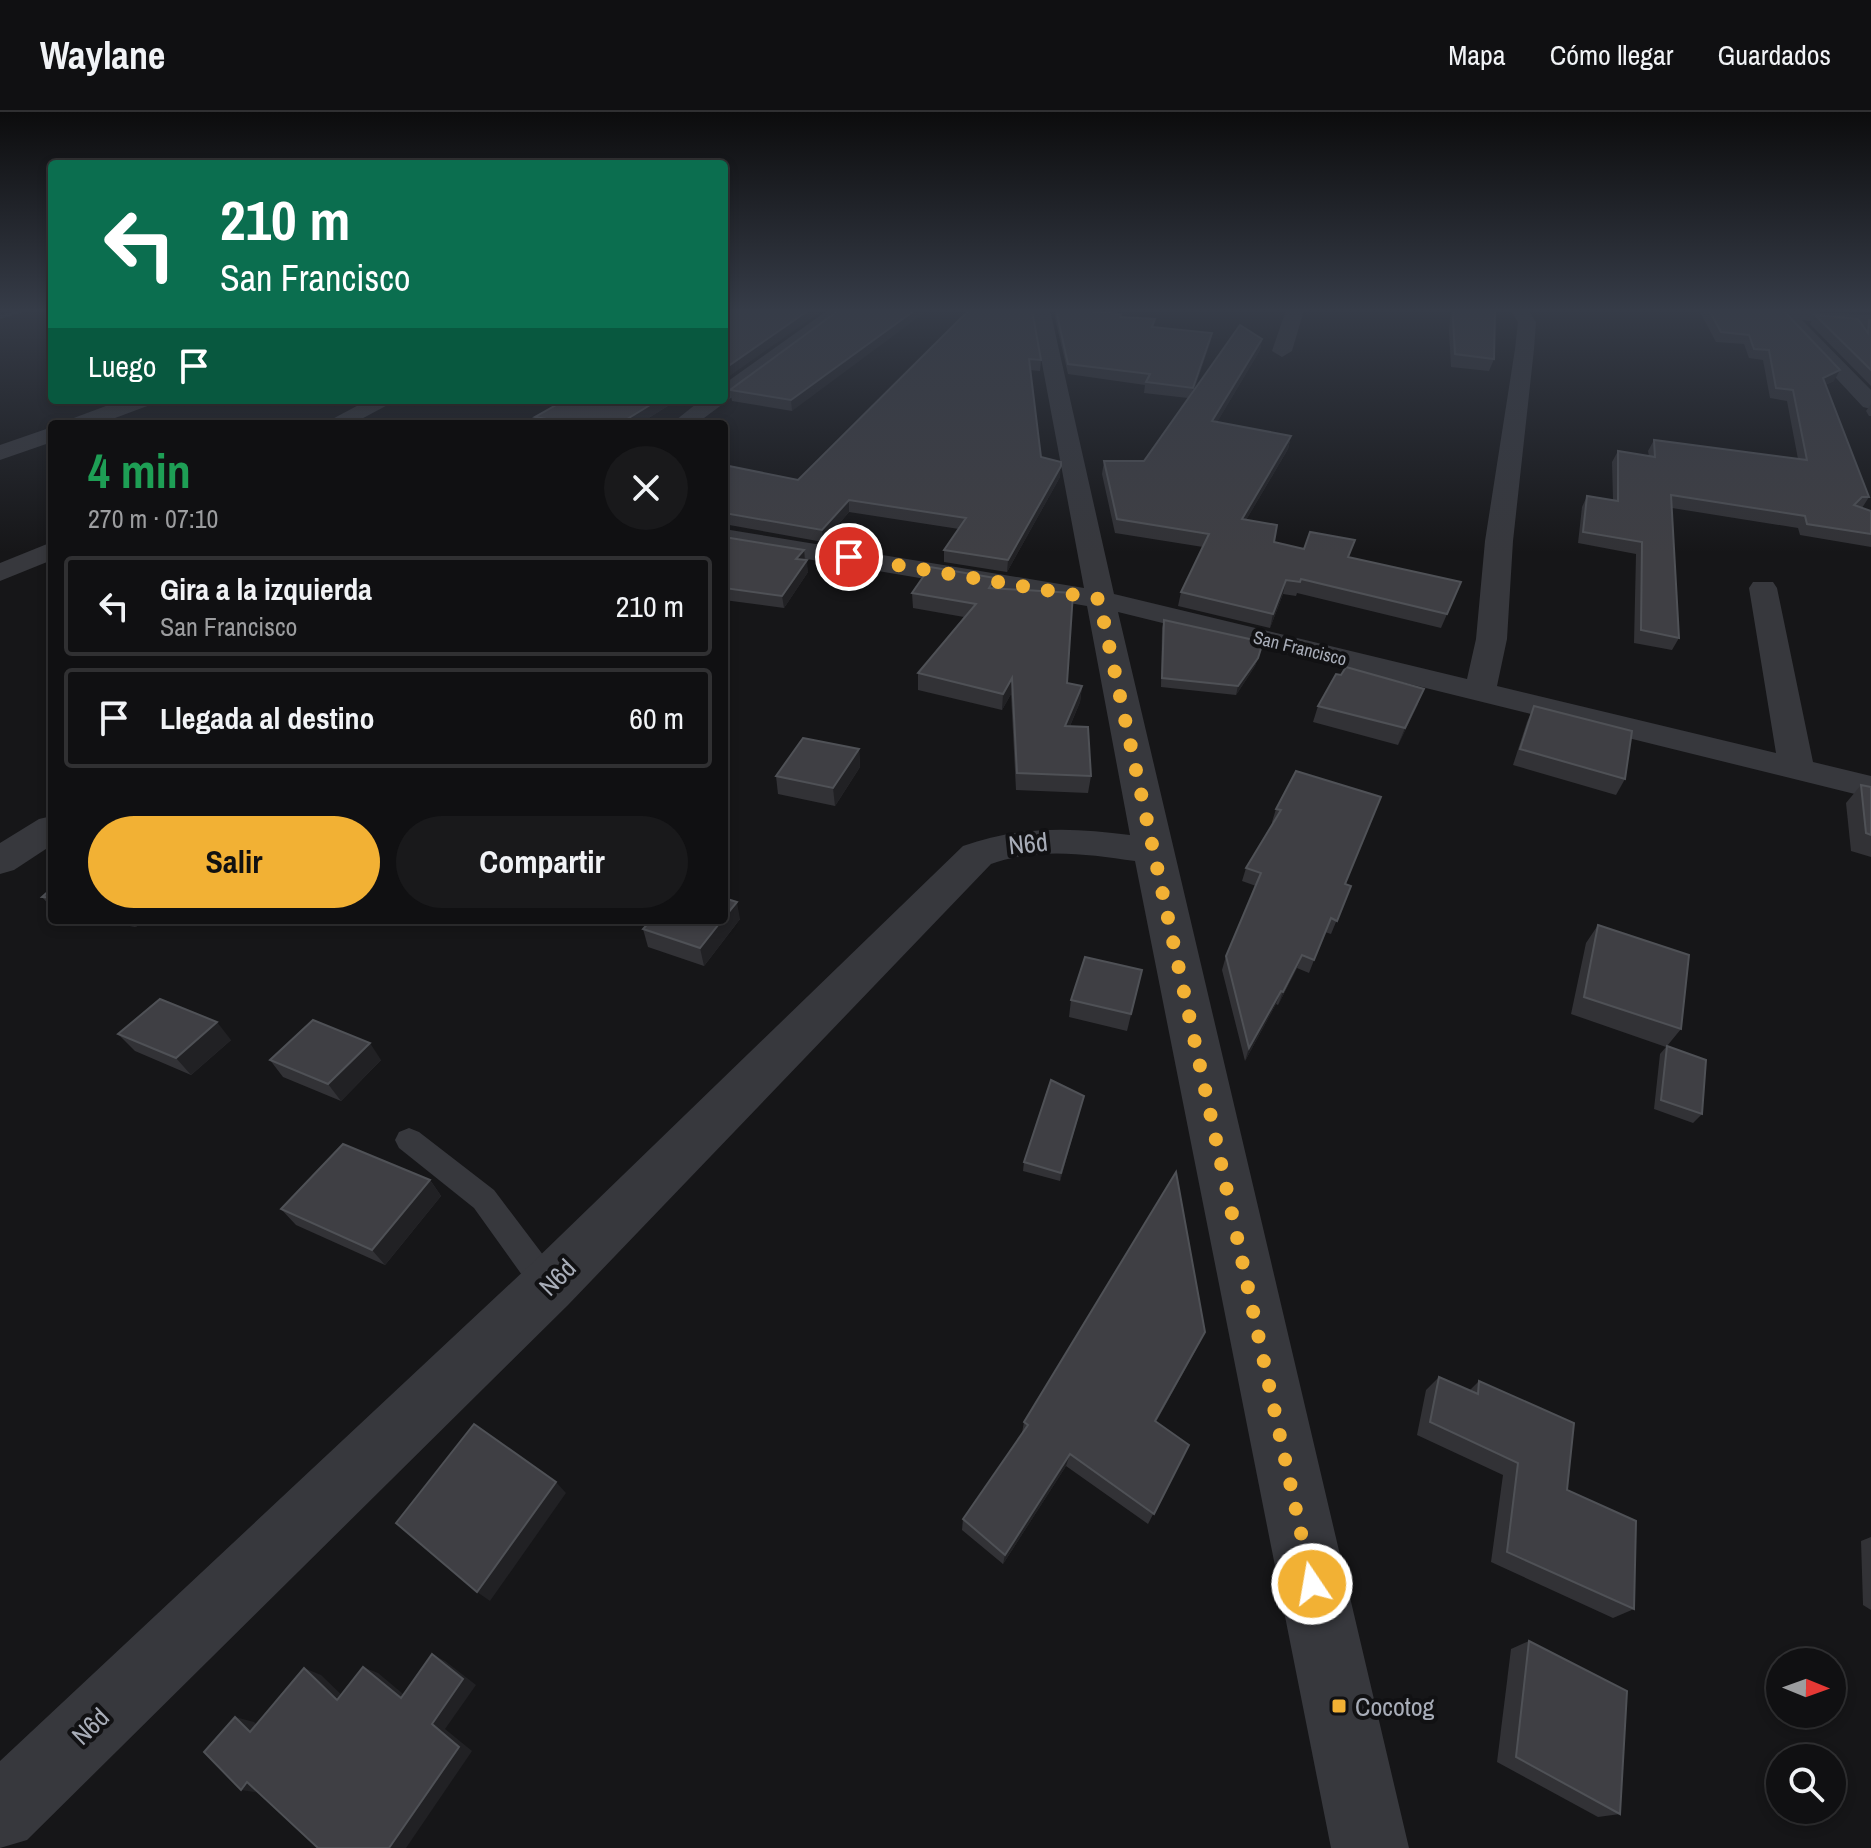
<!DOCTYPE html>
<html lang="es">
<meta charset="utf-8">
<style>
:root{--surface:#101012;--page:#19191b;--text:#f1f3f6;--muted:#9c9d9f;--line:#303032;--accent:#f2b134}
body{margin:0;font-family:"Archivo Narrow",sans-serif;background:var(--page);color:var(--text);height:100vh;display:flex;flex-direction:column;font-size:30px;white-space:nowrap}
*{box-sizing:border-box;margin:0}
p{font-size:26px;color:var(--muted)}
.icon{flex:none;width:44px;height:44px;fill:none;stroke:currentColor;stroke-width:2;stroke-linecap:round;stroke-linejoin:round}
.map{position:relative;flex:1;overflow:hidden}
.panel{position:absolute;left:48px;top:308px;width:680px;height:504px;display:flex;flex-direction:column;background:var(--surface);border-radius:8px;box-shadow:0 4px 12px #0003,0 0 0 2px var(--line)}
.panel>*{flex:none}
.hud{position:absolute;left:48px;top:48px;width:680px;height:244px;border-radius:8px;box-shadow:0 4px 12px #0003,0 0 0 2px var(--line);background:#0b6e4f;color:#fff;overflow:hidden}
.needle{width:52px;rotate:91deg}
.controls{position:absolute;left:1766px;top:1536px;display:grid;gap:16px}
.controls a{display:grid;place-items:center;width:80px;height:80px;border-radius:50%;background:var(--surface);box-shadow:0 4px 12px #0003,0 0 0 2px var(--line);font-size:40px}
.pin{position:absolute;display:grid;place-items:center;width:68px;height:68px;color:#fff;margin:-34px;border:4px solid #fff;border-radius:50%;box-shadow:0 2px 8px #0007}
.me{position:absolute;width:88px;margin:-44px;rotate:348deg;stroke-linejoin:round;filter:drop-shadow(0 0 6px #0008)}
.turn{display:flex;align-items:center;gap:28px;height:168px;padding:0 40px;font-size:36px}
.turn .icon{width:104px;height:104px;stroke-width:2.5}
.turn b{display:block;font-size:56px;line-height:68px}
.then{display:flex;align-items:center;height:76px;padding:0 40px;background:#0003;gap:16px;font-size:30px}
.round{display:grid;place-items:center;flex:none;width:84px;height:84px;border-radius:42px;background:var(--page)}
.head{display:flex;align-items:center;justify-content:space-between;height:136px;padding:0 40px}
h1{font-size:48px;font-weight:700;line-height:60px;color:#1e9e55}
.button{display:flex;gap:16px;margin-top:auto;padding:16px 40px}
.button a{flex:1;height:92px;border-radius:48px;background:var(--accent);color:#111;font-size:32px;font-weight:700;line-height:92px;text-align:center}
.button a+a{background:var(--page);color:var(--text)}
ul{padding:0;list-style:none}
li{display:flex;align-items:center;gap:24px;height:100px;margin:0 16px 12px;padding:0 24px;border:4px solid var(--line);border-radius:8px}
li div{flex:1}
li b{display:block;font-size:30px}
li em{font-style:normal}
header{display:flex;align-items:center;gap:48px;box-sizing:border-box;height:112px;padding:0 40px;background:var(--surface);border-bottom:2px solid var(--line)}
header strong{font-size:38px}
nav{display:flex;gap:44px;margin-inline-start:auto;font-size:28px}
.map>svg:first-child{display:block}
</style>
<header>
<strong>Waylane</strong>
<nav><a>Mapa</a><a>Cómo llegar</a><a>Guardados</a></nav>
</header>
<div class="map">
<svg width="1871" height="1736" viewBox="0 0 1871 1736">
<rect width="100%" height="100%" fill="#161618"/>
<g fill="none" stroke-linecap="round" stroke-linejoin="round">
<path fill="#2c353c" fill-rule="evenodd" d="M 22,198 L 30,198 L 0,207 L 0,203 Z"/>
<path fill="#37383d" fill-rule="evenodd" d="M 409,1016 L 419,1020 L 494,1078 L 559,1164 L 563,1174 L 559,1184 L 548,1188 L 537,1184 L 474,1096 L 399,1036 L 395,1028 L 399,1020 Z"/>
<g fill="#37383d" fill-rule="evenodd">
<path d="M 828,198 L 849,198 L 696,312 L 671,312 L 701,288 L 724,288 L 724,272 Z"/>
<path d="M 1032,198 L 1050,198 L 1114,482 L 1467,567 L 1476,527 L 1485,429 L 1515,237 L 1518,210 L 1510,198 L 1528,198 L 1536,210 L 1534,237 L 1513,429 L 1507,527 L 1497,574 L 1776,641 L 1749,476 L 1753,470 L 1773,470 L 1777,476 L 1813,650 L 1871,664 L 1871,686 L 1118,500 L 1409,1736 L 1331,1736 L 1135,749 C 1086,742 1038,735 991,752 L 568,1193 L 27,1728 L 0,1736 L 0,1649 L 528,1155 L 963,734 C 1020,714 1071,715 1130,723 L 1087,494 L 724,433 L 724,417 L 1084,476 Z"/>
<path d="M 1286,198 L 1304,198 L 1292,239 L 1282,245 L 1272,239 Z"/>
<path d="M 1773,198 L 1871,203 L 1871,215 L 1802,208 L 1871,278 L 1871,297 L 1863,295 Z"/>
<path d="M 122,288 L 153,288 L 150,293 L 99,312 L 68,312 L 71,307 Z"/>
<path d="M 368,288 L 397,288 L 352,312 L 323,312 Z"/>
<path d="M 52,315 L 52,330 L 0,348 L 0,333 Z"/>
<path d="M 52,430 L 52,448 L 0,469 L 0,451 Z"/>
<path d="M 52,704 L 52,733 L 14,758 L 0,762 L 0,731 L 39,707 Z"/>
</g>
</g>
<g fill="#323236">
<path d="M 839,198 L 792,299 L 732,289 L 730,278 Z"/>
<path d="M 969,198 L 1041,248 L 1040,259 L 1030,258 L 1041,345 L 1060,365 L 1007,460 L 944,450 L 944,438 L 959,417 L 849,400 L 823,430 L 724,412 L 724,353 L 798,368 Z"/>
<path d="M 1052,198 L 1074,198 L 1121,202 L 1121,205 L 1154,215 L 1212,221 L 1210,231 L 1194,278 L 1262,227 L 1260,238 L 1217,310 L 1291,324 L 1288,337 L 1246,408 L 1274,430 L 1461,470 L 1441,516 L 1297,481 L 1296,484 L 1283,482 L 1270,516 L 1178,494 L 1181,480 L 1203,435 L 1115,421 L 1102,362 L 1104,349 L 1144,349 L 1188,286 L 1144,281 L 1145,273 L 1068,262 L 1055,206 L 1056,199 L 1054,200 Z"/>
<path d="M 1451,198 L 1497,198 L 1495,200 L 1494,247 L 1489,259 L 1451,255 L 1449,219 Z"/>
<path d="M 1699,198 L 1783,198 L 1834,269 L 1825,273 L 1869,385 L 1862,396 L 1871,399 L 1871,435 L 1800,423 L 1798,416 L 1672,396 L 1679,526 L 1672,538 L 1634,531 L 1636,442 L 1578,431 L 1582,395 L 1587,384 L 1613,388 L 1612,350 L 1618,339 L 1649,344 L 1648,339 L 1654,328 L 1798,347 L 1787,289 L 1770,286 L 1763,248 L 1749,246 L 1744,232 L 1716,230 Z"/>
<path d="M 1815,203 L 1864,216 L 1869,208 L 1871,208 L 1871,274 L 1810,212 Z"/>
<path d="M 323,288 L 365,288 L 351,294 Z"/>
<path d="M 565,288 L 693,288 L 687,292 L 674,290 L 639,312 L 537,312 L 535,305 Z"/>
<path d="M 1871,292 L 1871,304 L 1869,304 L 1866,299 Z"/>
<path d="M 724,425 L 804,438 L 808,460 L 784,496 L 724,488 Z"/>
<path d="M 995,466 L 995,476 L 1067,571 L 1082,574 L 1080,590 L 1070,614 L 1091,664 L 1088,681 L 1016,678 L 1011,582 L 1002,598 L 918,578 L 918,561 L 964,505 L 913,496 L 912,481 Z"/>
<path d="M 1164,508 L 1261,538 L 1255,554 L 1236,583 L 1161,575 L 1162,516 Z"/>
<path d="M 1418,592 L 1398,633 L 1313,610 L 1318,594 Z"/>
<path d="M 1534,594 L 1625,667 L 1616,683 L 1513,653 L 1527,610 Z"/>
<path d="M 859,637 L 860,655 L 835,694 L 778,682 L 776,664 Z"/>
<path d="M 1296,659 L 1345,772 L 1351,774 L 1331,822 L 1325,820 L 1309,861 L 1297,856 L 1278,893 L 1276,892 L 1245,949 L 1222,858 L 1226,844 L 1256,774 L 1242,769 L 1246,756 L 1273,711 L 1272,710 L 1276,697 Z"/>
<path d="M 1861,673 L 1871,675 L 1871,745 L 1851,739 L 1846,691 Z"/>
<path d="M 52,776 L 52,796 L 42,785 Z"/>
<path d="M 740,807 L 704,854 L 648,835 L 643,817 Z"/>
<path d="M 92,808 L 143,808 L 136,815 Z"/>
<path d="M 1598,813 L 1681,917 L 1667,934 L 1702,1002 L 1693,1011 L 1654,997 L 1660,942 L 1666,935 L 1571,902 L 1586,831 Z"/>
<path d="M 1142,858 L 1127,919 L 1069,905 L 1071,888 Z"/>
<path d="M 118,922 L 231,928 L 191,963 L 135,939 Z"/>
<path d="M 270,948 L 381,948 L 341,989 L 283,965 Z"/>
<path d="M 1084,984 L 1060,1069 L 1023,1059 L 1024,1050 Z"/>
<path d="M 430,1068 L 441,1084 L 385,1153 L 296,1113 L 281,1097 Z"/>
<path d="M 1198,1234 L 1156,1310 L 1189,1333 L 1148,1412 L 1066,1354 L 1003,1452 L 962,1418 L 963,1407 L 1022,1321 L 1024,1310 Z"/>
<path d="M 1439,1265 L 1470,1278 L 1479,1269 L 1567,1378 L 1634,1497 L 1613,1506 L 1491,1450 L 1503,1363 L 1417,1323 L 1426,1278 Z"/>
<path d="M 1871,1425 L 1871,1498 L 1863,1493 L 1861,1429 Z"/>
<path d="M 1529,1529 L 1620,1702 L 1598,1705 L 1497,1650 L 1511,1537 Z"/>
</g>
<g fill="#212124">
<path d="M 809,198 L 823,198 L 724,268 L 724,257 Z"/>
<path d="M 915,198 L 928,198 L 792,299 L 791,288 Z"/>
<path d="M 1212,221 L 1210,231 L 1191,286 L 1193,276 Z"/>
<path d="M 1262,227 L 1260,238 L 1210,322 L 1212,309 Z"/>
<path d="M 1840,258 L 1834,269 L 1817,276 L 1823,266 Z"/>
<path d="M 348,288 L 365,288 L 351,294 Z"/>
<path d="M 658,288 L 674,288 L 674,290 L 639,312 L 619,312 Z"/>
<path d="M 1291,324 L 1288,337 L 1239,420 L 1242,407 Z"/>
<path d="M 1061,354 L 1060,365 L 1007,460 L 1008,448 Z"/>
<path d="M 849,388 L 849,400 L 823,430 L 822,418 Z"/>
<path d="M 804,438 L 805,450 L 796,447 Z"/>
<path d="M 807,448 L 808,460 L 784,496 L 782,484 Z"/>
<path d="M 1286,468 L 1283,482 L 1270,516 L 1273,502 Z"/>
<path d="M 1263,530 L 1255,554 L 1236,583 L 1238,574 Z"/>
<path d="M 1012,566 L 1011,582 L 1002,598 L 1003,582 Z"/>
<path d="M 1082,574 L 1080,590 L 1063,630 L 1065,614 Z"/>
<path d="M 1424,577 L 1418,592 L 1398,633 L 1405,616 Z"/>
<path d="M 859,637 L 860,655 L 835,694 L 833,676 Z"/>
<path d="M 737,790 L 740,807 L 704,854 L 700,836 L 722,808 L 724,808 L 724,806 Z"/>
<path d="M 130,808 L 143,808 L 136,815 Z"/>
<path d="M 1302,843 L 1297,856 L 1278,893 L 1283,880 Z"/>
<path d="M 1281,879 L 1276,892 L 1245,949 L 1249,936 Z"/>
<path d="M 217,910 L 231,928 L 191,963 L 176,946 Z"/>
<path d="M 370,931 L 381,948 L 341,989 L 328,972 Z"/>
<path d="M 1084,984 L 1082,992 L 1060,1069 L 1061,1061 Z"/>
<path d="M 430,1068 L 441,1084 L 385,1153 L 372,1138 Z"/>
<path d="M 1205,1220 L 1198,1234 L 1149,1321 L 1155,1309 Z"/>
<path d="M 1070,1342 L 1066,1354 L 1003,1452 L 1005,1443 Z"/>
<path d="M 556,1370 L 566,1381 L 490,1489 L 477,1480 Z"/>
<path d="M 432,1542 L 445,1549 L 476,1573 L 445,1617 L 472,1639 L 406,1736 L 389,1736 Z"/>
<path d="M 363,1555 L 378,1561 L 415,1592 L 401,1586 Z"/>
<path d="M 304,1556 L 321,1563 L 353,1594 L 337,1588 Z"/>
<path d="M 235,1605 L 254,1610 L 269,1625 L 250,1620 Z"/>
<path d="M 247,1670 L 260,1681 L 241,1678 Z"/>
</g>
<g fill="#3f3f44" stroke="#4f5156" stroke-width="2">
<path d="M 724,198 L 809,198 L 724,257 Z"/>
<path d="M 839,198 L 915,198 L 791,288 L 730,278 Z"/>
<path d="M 969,198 L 1032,198 L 1041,248 L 1029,247 L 1041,345 L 1061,350 L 1061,354 L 1008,448 L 944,438 L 966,406 L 849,388 L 822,418 L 724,401 L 724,353 L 798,368 Z"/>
<path d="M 1056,198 L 1074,198 L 1121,202 L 1120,205 L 1155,207 L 1152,215 L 1212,221 L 1193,276 L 1146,270 L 1150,262 L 1068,252 Z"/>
<path d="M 1454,198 L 1495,198 L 1494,247 L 1455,242 L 1453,207 Z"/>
<path d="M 1709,198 L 1783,198 L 1840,258 L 1823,266 L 1869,385 L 1862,385 L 1854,393 L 1871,399 L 1871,422 L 1807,412 L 1805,404 L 1671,383 L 1679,526 L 1641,518 L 1642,430 L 1583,420 L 1587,384 L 1618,389 L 1618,339 L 1655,345 L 1654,328 L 1807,348 L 1793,278 L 1776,276 L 1769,238 L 1754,237 L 1749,223 L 1721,220 Z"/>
<path d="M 1815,203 L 1858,207 L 1868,221 L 1869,208 L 1871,208 L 1871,258 Z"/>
<path d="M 1240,213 L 1262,227 L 1212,309 L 1291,324 L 1242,407 L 1277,413 L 1274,430 L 1304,437 L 1310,420 L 1355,428 L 1348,445 L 1461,470 L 1447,502 L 1301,467 L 1300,470 L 1286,468 L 1273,502 L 1181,480 L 1209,422 L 1117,407 L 1104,349 L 1144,349 Z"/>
<path d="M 565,288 L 658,288 L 619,312 L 539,312 L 547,307 L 535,305 Z"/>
<path d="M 724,425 L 804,438 L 796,447 L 807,448 L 782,484 L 724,476 Z"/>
<path d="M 930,455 L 995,466 L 989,476 L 1073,481 L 1067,571 L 1082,574 L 1065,614 L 1088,615 L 1091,664 L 1017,661 L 1012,566 L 1003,582 L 918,561 L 976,492 L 912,481 Z"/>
<path d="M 1164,508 L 1263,530 L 1258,546 L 1238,574 L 1162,566 Z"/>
<path d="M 1346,555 L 1424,577 L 1405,616 L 1318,594 L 1336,562 L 1341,563 Z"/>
<path d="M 1534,594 L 1632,619 L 1625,667 L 1520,637 Z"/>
<path d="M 803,626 L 859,637 L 833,676 L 776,664 Z"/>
<path d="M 1296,659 L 1381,685 L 1345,772 L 1351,774 L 1337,809 L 1331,806 L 1314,848 L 1302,843 L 1283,880 L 1281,879 L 1249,936 L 1226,844 L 1261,761 L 1246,756 L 1281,698 L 1276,697 Z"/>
<path d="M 1861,673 L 1871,675 L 1871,723 L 1866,721 Z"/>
<path d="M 52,776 L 52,786 L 42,785 Z"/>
<path d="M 724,786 L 737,790 L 724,806 Z"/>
<path d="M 651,808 L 722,808 L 700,836 L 643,817 Z"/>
<path d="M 1598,813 L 1689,843 L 1681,917 L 1584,885 Z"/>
<path d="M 1085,845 L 1142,858 L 1131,902 L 1071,888 Z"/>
<path d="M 160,887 L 217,910 L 176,946 L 118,922 Z"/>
<path d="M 313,908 L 370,931 L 328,972 L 270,948 Z"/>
<path d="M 1667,934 L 1706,948 L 1702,1002 L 1661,988 Z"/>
<path d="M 1051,968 L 1084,984 L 1061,1061 L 1024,1050 Z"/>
<path d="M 343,1032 L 430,1068 L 372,1138 L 281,1097 Z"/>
<path d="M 1176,1060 L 1205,1220 L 1155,1309 L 1189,1333 L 1154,1402 L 1070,1342 L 1005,1443 L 963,1407 L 1028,1313 L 1024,1310 Z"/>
<path d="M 1439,1265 L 1478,1282 L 1479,1269 L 1574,1311 L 1567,1378 L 1636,1409 L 1634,1497 L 1507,1440 L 1518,1351 L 1430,1310 Z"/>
<path d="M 474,1312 L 556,1370 L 477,1480 L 396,1411 Z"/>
<path d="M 1529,1529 L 1627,1579 L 1620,1702 L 1516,1645 Z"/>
<path d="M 432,1542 L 463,1567 L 432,1612 L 459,1635 L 389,1736 L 318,1736 L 247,1670 L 241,1678 L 204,1640 L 235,1605 L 250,1620 L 304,1556 L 337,1588 L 363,1555 L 401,1586 Z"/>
</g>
<linearGradient id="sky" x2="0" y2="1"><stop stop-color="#0c0c0d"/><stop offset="0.45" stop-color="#363c48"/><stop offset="1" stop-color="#363c48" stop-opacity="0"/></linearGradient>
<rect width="1871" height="441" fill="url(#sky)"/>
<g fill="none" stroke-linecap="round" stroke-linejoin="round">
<path stroke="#f2b134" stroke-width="14" stroke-dasharray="0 25.2" d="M 849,445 L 1099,487 L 1312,1472"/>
</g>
<rect fill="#f2b134" stroke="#111113" stroke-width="3" x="1331" y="1586" width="16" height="16" rx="4"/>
<g text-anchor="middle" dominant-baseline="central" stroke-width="8" stroke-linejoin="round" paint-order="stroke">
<g font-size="18" fill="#a8adb8" stroke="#111113">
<text transform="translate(1300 536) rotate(14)">San Francisco</text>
</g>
<g font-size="26" fill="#a8adb8" stroke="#111113">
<text transform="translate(1028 731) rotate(-6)">N6d</text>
<text transform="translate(557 1165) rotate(-45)">N6d</text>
<text transform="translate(90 1614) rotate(-44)">N6d</text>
</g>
<g font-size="26" fill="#a8adb8" stroke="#111113" text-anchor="start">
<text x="1355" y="1594">Cocotog</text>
</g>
</g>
</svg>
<div class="controls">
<a><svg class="needle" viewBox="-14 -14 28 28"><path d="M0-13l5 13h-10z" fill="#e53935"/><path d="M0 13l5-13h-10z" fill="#9c9d9f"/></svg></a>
<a><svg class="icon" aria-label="search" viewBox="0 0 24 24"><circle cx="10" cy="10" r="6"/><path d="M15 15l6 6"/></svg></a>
</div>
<div class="pin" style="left:849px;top:445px;background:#d93025"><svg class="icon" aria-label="arrive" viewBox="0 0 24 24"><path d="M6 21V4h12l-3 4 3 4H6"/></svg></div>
<svg class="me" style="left:1312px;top:1472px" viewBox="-20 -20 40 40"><circle r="17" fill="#f2b134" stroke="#fff" stroke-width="3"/><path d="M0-11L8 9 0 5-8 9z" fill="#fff"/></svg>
<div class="hud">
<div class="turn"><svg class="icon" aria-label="left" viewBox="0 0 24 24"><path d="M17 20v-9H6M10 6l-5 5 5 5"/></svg><div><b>210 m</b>San Francisco</div></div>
<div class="then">Luego<svg class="icon" aria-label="arrive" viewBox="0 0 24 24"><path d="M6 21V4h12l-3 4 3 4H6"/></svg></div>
</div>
<section class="panel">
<div class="head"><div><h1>4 min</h1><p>270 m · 07:10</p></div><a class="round"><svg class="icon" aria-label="close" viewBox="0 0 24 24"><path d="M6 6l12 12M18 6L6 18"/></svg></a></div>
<ul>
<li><svg class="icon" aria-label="left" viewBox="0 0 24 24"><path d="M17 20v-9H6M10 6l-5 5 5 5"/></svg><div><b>Gira a la izquierda</b><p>San Francisco</p></div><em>210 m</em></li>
<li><svg class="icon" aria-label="arrive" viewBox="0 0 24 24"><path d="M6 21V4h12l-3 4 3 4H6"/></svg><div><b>Llegada al destino</b></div><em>60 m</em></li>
</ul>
<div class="button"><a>Salir</a><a>Compartir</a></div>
</section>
</div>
